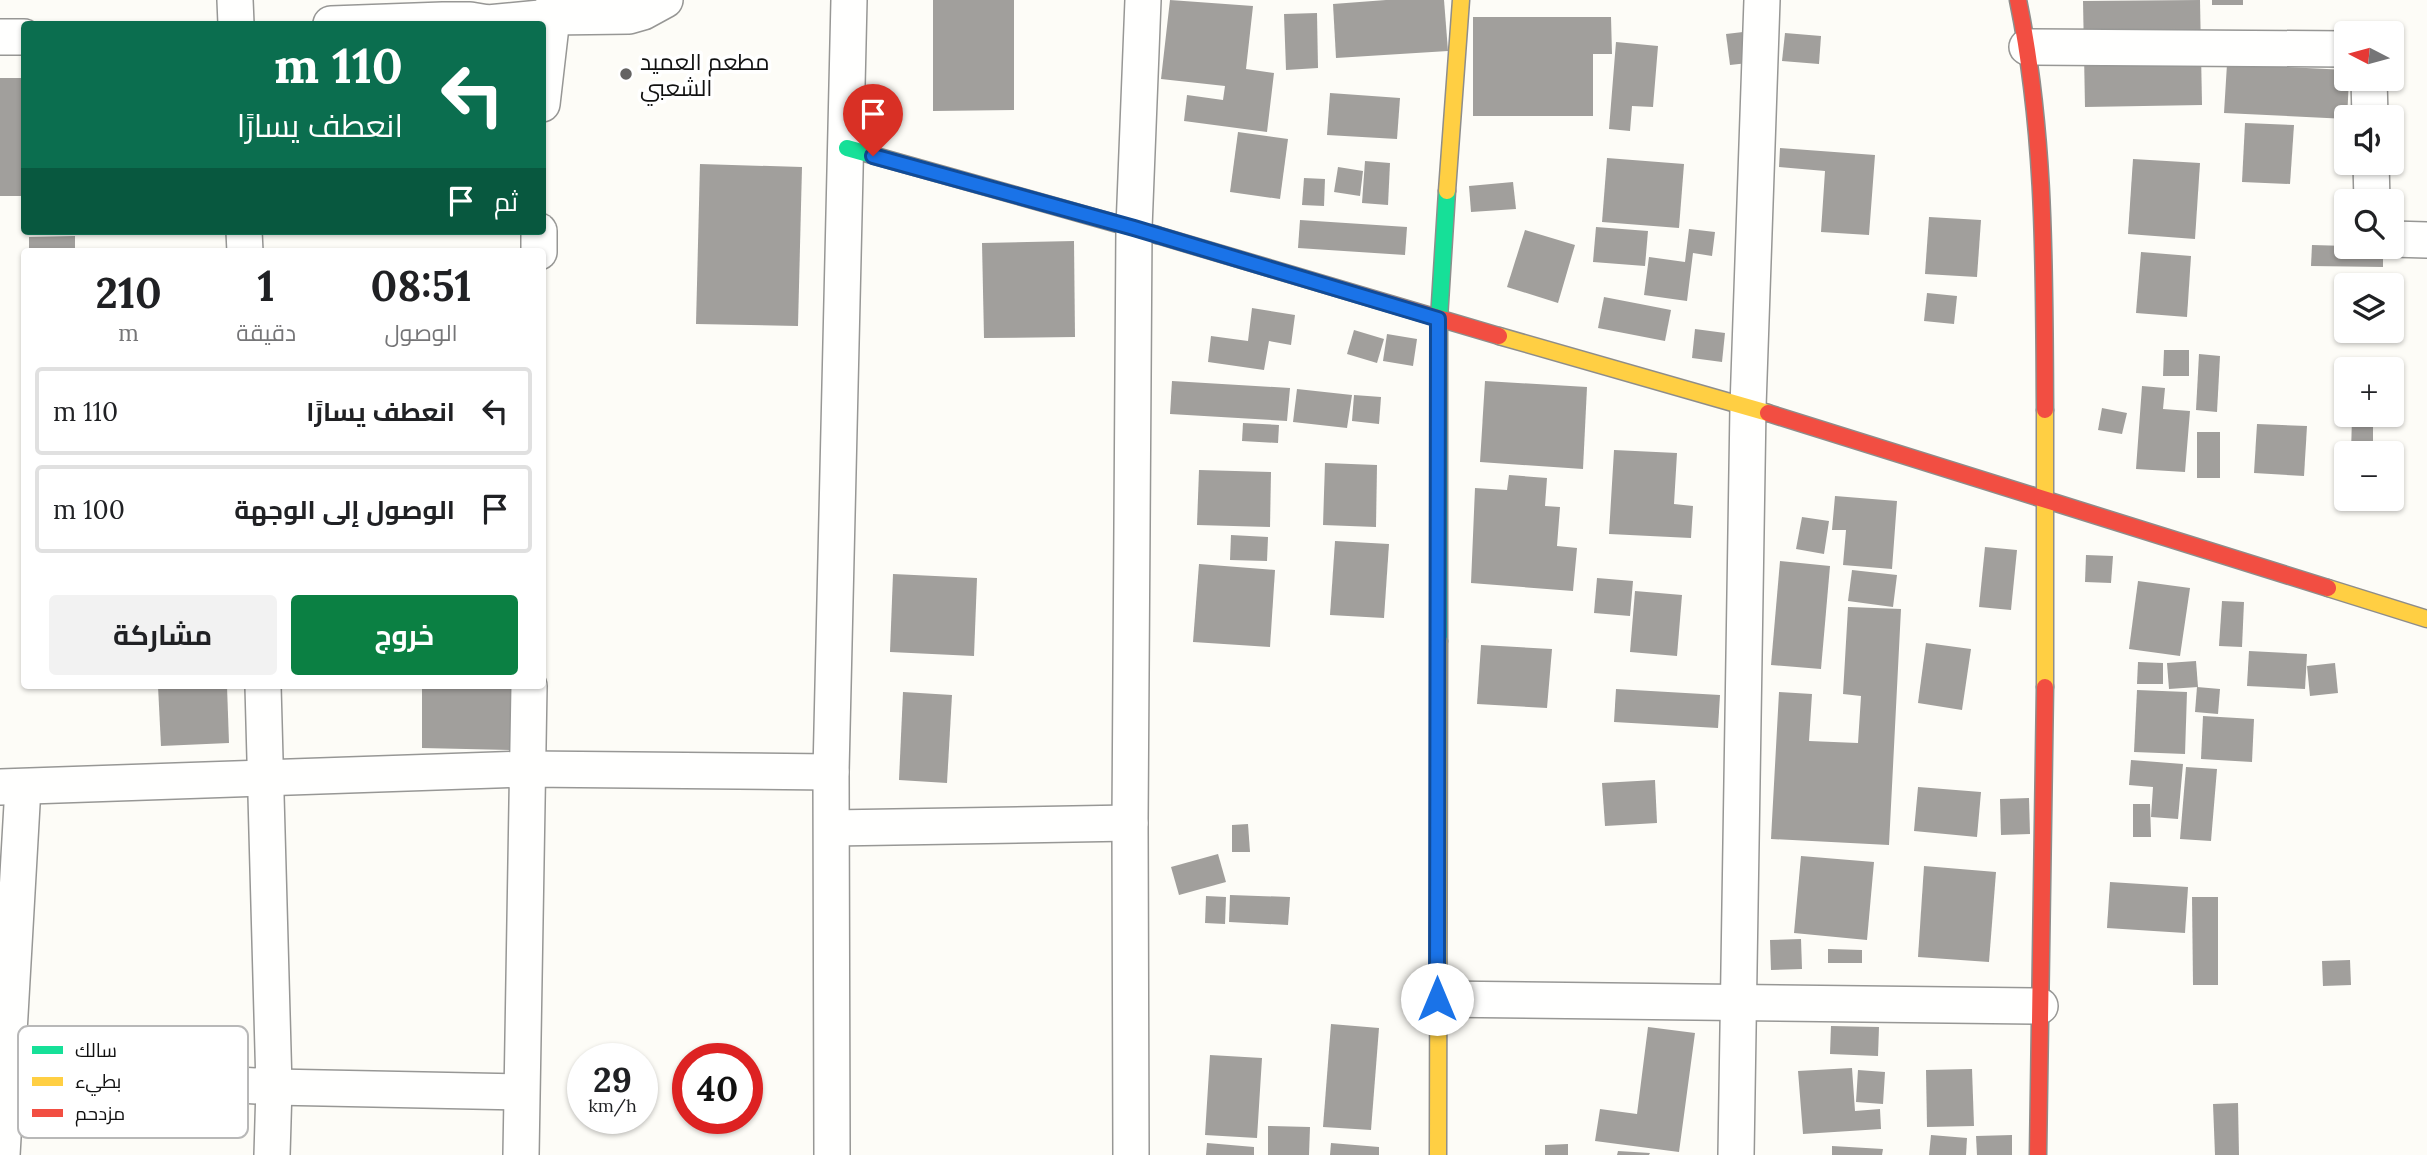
<!DOCTYPE html>
<html lang="ar">
<meta charset="utf-8">
<style>
:root{--surface:#fff;--page:#f2f2f2;--text:#202124;--muted:#757577;--line:#e0e0e0;--accent:#0b8043}
body{margin:0;font-family:Lora,Cairo,serif;background:var(--page);color:var(--text);direction:rtl;height:100vh;display:flex;flex-direction:column;font-size:26px;white-space:nowrap}
*{box-sizing:border-box;margin:0}
p{font-size:23px;color:var(--muted)}
.icon{flex:none;width:38px;height:38px;fill:none;stroke:currentColor;stroke-width:2;stroke-linecap:round;stroke-linejoin:round}
.map{position:relative;flex:1;overflow:hidden;direction:ltr}
.details{position:absolute;left:21px;top:248px;width:525px;height:441px;display:flex;flex-direction:column;background:var(--surface);border-radius:7px;box-shadow:0 2px 5px #0004;direction:rtl}
.details>*{flex:none}
.hud{position:absolute;left:21px;top:21px;width:525px;height:214px;border-radius:7px;box-shadow:0 2px 5px #0004;direction:rtl;background:#0b6e4f;color:#fff;overflow:hidden}
.needle{width:46px;rotate:276deg}
.controls{position:absolute;left:2334px;top:21px;display:grid;gap:14px}
.controls a{display:grid;place-items:center;width:70px;height:70px;border-radius:7px;background:var(--surface);box-shadow:0 2px 5px #0004;font-size:35px}
.speed{position:absolute;left:567px;top:1043px;display:flex;gap:14px;font-size:35px;font-weight:700;text-align:center}
.speed>*{display:grid;place-content:center;width:91px;height:91px;border-radius:50%;background:var(--surface);box-shadow:0 2px 5px #0004;line-height:1}
.speed small{font-size:18px;font-weight:400}
.speed .limit{border:10px solid #d22;background:#fff;color:#111}
.pin{position:absolute;display:grid;place-items:center;width:60px;height:60px;color:#fff;margin:-72px -30px;border-radius:50% 50% 50% 0;rotate:-45deg;box-shadow:0 0 7px #0007}
.pin .icon{rotate:45deg}
.me{position:absolute;width:77px;margin:-38px;rotate:0deg;stroke-linejoin:round;filter:drop-shadow(0 0 5px #0008)}
.turn{display:flex;align-items:center;gap:24px;height:147px;padding:0 28px;font-size:32px}
.turn .icon{width:91px;height:91px;stroke-width:2.5}
.turn b{display:block;font-size:49px;line-height:60px}
.then{display:flex;align-items:center;height:66px;padding:0 28px;background:#0003;gap:14px;font-size:26px}
.eta{display:flex;justify-content:space-evenly;align-items:center;height:119px;text-align:center}
.eta b{font-size:42px;font-weight:700;line-height:49px}
.primary-button{display:flex;gap:14px;margin-top:auto;padding:14px 28px}
.primary-button a{flex:1;height:80px;border-radius:7px;background:var(--accent);color:#fff;font-size:28px;font-weight:700;line-height:80px;text-align:center}
.primary-button a+a{background:var(--page);color:var(--text)}
ul{padding:0;list-style:none}
li{display:flex;align-items:center;gap:21px;height:88px;margin:0 14px 10px;padding:0 14px;border:4px solid var(--line);border-radius:7px}
li div{flex:1}
li b{display:block;font-size:26px}
li em{font-style:normal}
.map>svg:first-child{display:block}
</style>
<div class="map">
<svg width="2427" height="1155" viewBox="0 0 2427 1155">
<rect width="100%" height="100%" fill="#fdfcf7"/>
<g fill="#a19f9c">
<path d="M 933,0 L 1014,0 L 1014,110 L 933,111 Z"/>
<path d="M 1170,0 L 1253,6 L 1246,69 L 1274,73 L 1267,132 L 1184,121 L 1187,95 L 1223,100 L 1225,86 L 1161,79 Z"/>
<path d="M 1386,0 L 1444,0 L 1448,51 L 1336,58 L 1333,4 Z"/>
<path d="M 2200,0 L 2202,105 L 2085,107 L 2083,1 Z"/>
<rect x="2212" y="0" width="31" height="5"/>
<path d="M 1317,13 L 1318,68 L 1286,70 L 1284,14 Z"/>
<path d="M 1473,17 L 1611,17 L 1612,54 L 1593,54 L 1593,116 L 1473,116 Z"/>
<path d="M 1743,32 L 1748,63 L 1730,65 L 1726,34 Z"/>
<path d="M 1785,33 L 1821,36 L 1819,64 L 1782,61 Z"/>
<path d="M 1616,42 L 1658,46 L 1653,107 L 1632,106 L 1630,131 L 1609,129 Z"/>
<path d="M 2227,64 L 2347,70 L 2347,79 L 2349,79 L 2347,119 L 2224,113 Z"/>
<rect x="0" y="78" width="24" height="118"/>
<path d="M 1330,93 L 1400,98 L 1397,139 L 1327,135 Z"/>
<path d="M 2245,123 L 2294,125 L 2290,184 L 2242,182 Z"/>
<path d="M 1238,132 L 1288,139 L 1280,199 L 1230,192 Z"/>
<path d="M 1780,148 L 1875,155 L 1869,235 L 1821,232 L 1825,171 L 1779,167 Z"/>
<path d="M 1607,158 L 1684,164 L 1679,228 L 1602,222 Z"/>
<path d="M 2133,159 L 2200,163 L 2195,239 L 2128,234 Z"/>
<path d="M 1365,161 L 1390,163 L 1388,205 L 1362,203 Z"/>
<path d="M 700,164 L 802,167 L 798,326 L 696,324 Z"/>
<path d="M 1338,167 L 1363,171 L 1360,196 L 1334,192 Z"/>
<path d="M 1304,178 L 1325,179 L 1324,206 L 1302,205 Z"/>
<path d="M 1513,182 L 1516,209 L 1471,212 L 1469,186 Z"/>
<path d="M 1929,217 L 1981,220 L 1977,277 L 1925,274 Z"/>
<path d="M 1300,220 L 1407,227 L 1405,255 L 1298,248 Z"/>
<path d="M 1596,227 L 1648,231 L 1645,266 L 1593,262 Z"/>
<path d="M 1689,229 L 1715,232 L 1712,256 L 1693,253 L 1687,301 L 1644,295 L 1649,257 L 1685,262 Z"/>
<path d="M 1525,230 L 1575,245 L 1558,303 L 1507,287 Z"/>
<path d="M 75,236 L 75,252 L 29,252 L 29,237 Z"/>
<path d="M 1074,241 L 1075,337 L 984,338 L 982,243 Z"/>
<path d="M 2312,245 L 2383,247 L 2383,267 L 2311,266 Z"/>
<path d="M 2141,252 L 2191,256 L 2187,317 L 2136,313 Z"/>
<path d="M 1927,293 L 1957,296 L 1954,324 L 1924,321 Z"/>
<path d="M 1604,297 L 1671,310 L 1665,341 L 1598,328 Z"/>
<path d="M 1252,308 L 1295,315 L 1291,345 L 1269,341 L 1264,370 L 1208,362 L 1211,336 L 1248,341 Z"/>
<path d="M 1695,329 L 1725,333 L 1722,362 L 1692,358 Z"/>
<path d="M 1354,330 L 1384,339 L 1377,363 L 1347,354 Z"/>
<path d="M 1387,334 L 1417,339 L 1413,366 L 1383,361 Z"/>
<path d="M 2164,350 L 2189,350 L 2189,376 L 2163,376 Z"/>
<path d="M 2199,354 L 2220,356 L 2217,412 L 2196,410 Z"/>
<path d="M 1172,381 L 1290,388 L 1287,421 L 1170,414 Z"/>
<path d="M 1485,381 L 1587,387 L 1583,469 L 1480,462 Z"/>
<path d="M 2142,386 L 2165,388 L 2163,409 L 2190,411 L 2185,472 L 2136,469 Z"/>
<path d="M 1297,389 L 1352,395 L 1347,428 L 1293,422 Z"/>
<path d="M 1354,395 L 1381,397 L 1379,424 L 1352,421 Z"/>
<path d="M 2102,408 L 2127,413 L 2122,434 L 2098,430 Z"/>
<path d="M 2352,417 L 2373,418 L 2373,453 L 2351,453 Z"/>
<path d="M 1243,423 L 1279,425 L 1278,443 L 1242,441 Z"/>
<path d="M 2257,424 L 2307,426 L 2304,476 L 2254,473 Z"/>
<rect x="2197" y="432" width="23" height="46"/>
<path d="M 1614,450 L 1677,453 L 1674,504 L 1693,506 L 1691,538 L 1609,534 Z"/>
<path d="M 1325,463 L 1377,465 L 1376,527 L 1323,525 Z"/>
<path d="M 1199,470 L 1271,472 L 1270,527 L 1197,525 Z"/>
<path d="M 1509,475 L 1547,478 L 1545,506 L 1560,507 L 1557,546 L 1577,548 L 1573,591 L 1471,583 L 1475,488 L 1507,490 Z"/>
<path d="M 1835,496 L 1897,501 L 1892,569 L 1843,565 L 1846,530 L 1832,530 Z"/>
<path d="M 1802,517 L 1829,521 L 1824,554 L 1796,549 Z"/>
<path d="M 1231,535 L 1268,537 L 1267,561 L 1230,560 Z"/>
<path d="M 1335,541 L 1389,544 L 1384,618 L 1330,615 Z"/>
<path d="M 1985,547 L 2017,550 L 2011,610 L 1979,607 Z"/>
<path d="M 2086,555 L 2113,556 L 2111,583 L 2085,582 Z"/>
<path d="M 1780,561 L 1830,566 L 1821,669 L 1771,665 Z"/>
<path d="M 1199,564 L 1275,570 L 1270,647 L 1193,642 Z"/>
<path d="M 1852,570 L 1897,575 L 1893,607 L 1848,601 Z"/>
<path d="M 893,574 L 977,578 L 974,656 L 890,652 Z"/>
<path d="M 1597,578 L 1633,581 L 1630,616 L 1594,613 Z"/>
<path d="M 2138,581 L 2190,588 L 2180,656 L 2129,649 Z"/>
<path d="M 1635,591 L 1682,595 L 1677,656 L 1630,652 Z"/>
<path d="M 2222,601 L 2244,602 L 2242,647 L 2219,646 Z"/>
<path d="M 1848,607 L 1901,609 L 1889,845 L 1771,839 L 1779,692 L 1812,694 L 1809,741 L 1858,743 L 1861,696 L 1843,694 Z"/>
<path d="M 1926,643 L 1971,649 L 1962,710 L 1918,703 Z"/>
<path d="M 1481,645 L 1552,649 L 1547,708 L 1477,704 Z"/>
<path d="M 2249,651 L 2307,654 L 2305,689 L 2247,686 Z"/>
<path d="M 2196,661 L 2198,687 L 2169,689 L 2167,663 Z"/>
<path d="M 2138,662 L 2163,663 L 2163,684 L 2137,684 Z"/>
<path d="M 2335,663 L 2338,693 L 2310,696 L 2307,666 Z"/>
<path d="M 158,686 L 227,686 L 229,743 L 161,746 Z"/>
<path d="M 422,686 L 513,686 L 512,750 L 422,748 Z"/>
<path d="M 2197,687 L 2220,689 L 2218,714 L 2195,712 Z"/>
<path d="M 1616,689 L 1720,695 L 1718,728 L 1614,722 Z"/>
<path d="M 2137,690 L 2187,692 L 2185,754 L 2134,752 Z"/>
<path d="M 903,692 L 952,695 L 947,783 L 899,780 Z"/>
<path d="M 2203,716 L 2254,719 L 2252,762 L 2201,759 Z"/>
<path d="M 2131,760 L 2183,764 L 2178,819 L 2151,817 L 2153,787 L 2129,785 Z"/>
<path d="M 2186,767 L 2217,769 L 2211,841 L 2180,839 Z"/>
<path d="M 1655,780 L 1657,823 L 1605,826 L 1602,783 Z"/>
<path d="M 1918,787 L 1981,792 L 1977,837 L 1914,831 Z"/>
<path d="M 2029,798 L 2030,834 L 2001,835 L 2000,799 Z"/>
<path d="M 2133,804 L 2150,804 L 2151,837 L 2133,837 Z"/>
<path d="M 1248,824 L 1250,852 L 1232,852 L 1232,825 Z"/>
<path d="M 1218,854 L 1226,882 L 1179,895 L 1171,867 Z"/>
<path d="M 1801,856 L 1874,862 L 1867,940 L 1794,933 Z"/>
<path d="M 1924,866 L 1996,872 L 1989,962 L 1918,957 Z"/>
<path d="M 2110,882 L 2188,887 L 2185,933 L 2107,928 Z"/>
<path d="M 1230,895 L 1290,897 L 1288,925 L 1229,922 Z"/>
<path d="M 1206,896 L 1226,897 L 1225,924 L 1205,923 Z"/>
<path d="M 2192,897 L 2218,897 L 2218,985 L 2193,985 Z"/>
<path d="M 1801,939 L 1802,969 L 1771,970 L 1770,940 Z"/>
<path d="M 1828,949 L 1862,950 L 1862,963 L 1828,963 Z"/>
<path d="M 2350,960 L 2351,985 L 2323,986 L 2322,961 Z"/>
<path d="M 1331,1024 L 1379,1028 L 1371,1130 L 1323,1127 Z"/>
<path d="M 1831,1026 L 1879,1027 L 1878,1056 L 1830,1054 Z"/>
<path d="M 1648,1027 L 1695,1033 L 1679,1152 L 1595,1141 L 1600,1109 L 1637,1114 Z"/>
<path d="M 1210,1055 L 1262,1058 L 1257,1138 L 1205,1135 Z"/>
<path d="M 1852,1068 L 1855,1111 L 1880,1109 L 1881,1129 L 1803,1134 L 1798,1071 Z"/>
<path d="M 1972,1069 L 1974,1126 L 1927,1127 L 1926,1070 Z"/>
<path d="M 1858,1070 L 1885,1072 L 1883,1104 L 1856,1102 Z"/>
<path d="M 2238,1103 L 2239,1155 L 2215,1155 L 2213,1104 Z"/>
<path d="M 1268,1126 L 1310,1127 L 1309,1155 L 1268,1155 Z"/>
<path d="M 1931,1135 L 1967,1138 L 1966,1155 L 1929,1155 Z"/>
<path d="M 2012,1135 L 2012,1155 L 1977,1155 L 1976,1136 Z"/>
<path d="M 1207,1143 L 1254,1147 L 1254,1155 L 1206,1155 Z"/>
<path d="M 1331,1143 L 1379,1147 L 1379,1155 L 1330,1155 Z"/>
<path d="M 1568,1144 L 1568,1155 L 1545,1155 L 1545,1145 Z"/>
<path d="M 1832,1146 L 1883,1149 L 1882,1155 L 1832,1155 Z"/>
<path d="M 1618,1151 L 1650,1153 L 1649,1155 L 1617,1155 Z"/>
</g>
<g fill="none" stroke-linecap="round" stroke-linejoin="round">
<g stroke="#979795" stroke-width="38">
<g id="street">
<path d="M 235,0 L 236,24"/>
<path d="M 331,24 L 443,20 L 470,20 L 488,23 L 550,17 L 629,16 L 643,12 L 665,0"/>
<path d="M 0,37 L 24,37"/>
<path d="M 2027,47 L 2347,49"/>
<path d="M 2369,79 L 2370,117"/>
<path d="M 542,104 L 554,0"/>
<path d="M 2371,163 L 2372,201"/>
<path d="M 244,231 L 245,252"/>
<path d="M 2392,239 L 2427,240"/>
<path d="M 539,252 L 539,231"/>
<path d="M 263,686 L 274,1087 L 272,1155"/>
<path d="M 0,787 L 527,769 L 831,772"/>
<path d="M 832,828 L 1130,823"/>
<path d="M 1437,999 L 2040,1006"/>
<path d="M 0,1071 L 274,1087 L 520,1092"/>
<path d="M 2,1155 L 23,787"/>
<path d="M 521,1155 L 529,686"/>
<path d="M 832,1155 L 831,772 L 849,0"/>
<path d="M 1131,1155 L 1130,823 L 1134,228 L 1143,0"/>
<path d="M 1736,1155 L 1748,407 L 1762,0"/>
</g>
</g>
<g stroke="#8e8d8b" stroke-width="19">
<g id="fast">
<path d="M 847,148 L 1157,235"/>
<path d="M 1439,641 L 1439,319 L 1447,191"/>
</g>
</g>
<g stroke="#8e8d8b" stroke-width="19">
<g id="slow">
<path d="M 1447,191 L 1461,0"/>
<path d="M 1499,336 L 1768,413"/>
<path d="M 2045,410 L 2045,687"/>
<path d="M 2328,588 L 2427,619"/>
<path d="M 1438,1155 L 1439,641"/>
</g>
</g>
<g stroke="#8e8d8b" stroke-width="19">
<g id="jam">
<path d="M 2018,0 C 2046,136 2044,272 2045,410"/>
<path d="M 1157,235 L 1499,336"/>
<path d="M 1768,413 L 2328,588"/>
<path d="M 2038,1155 L 2045,687"/>
</g>
</g>
<use href="#street" stroke="#fffffe" stroke-width="35"/>
<use href="#fast" stroke="#16e098" stroke-width="16"/>
<use href="#slow" stroke="#ffcf43" stroke-width="16"/>
<use href="#jam" stroke="#f24e42" stroke-width="16"/>
</g>
<g fill="none" stroke-linecap="round" stroke-linejoin="round">
<g stroke="#114b97" stroke-width="18">
<path id="route" d="M 873,156 L 1134,228 L 1438,319 L 1437,999"/>
</g>
<use href="#route" stroke="#1a73e8" stroke-width="12"/>
</g>
<circle fill="#646362" stroke="#fff" stroke-width="2.5" cx="626" cy="74" r="7"/>
<g text-anchor="middle" dominant-baseline="central" stroke-width="7" stroke-linejoin="round" paint-order="stroke">
<g font-size="23" fill="#111" stroke="#fff" text-anchor="start">
<text x="640" y="61">مطعم العميد<tspan x="640" dy="26">الشعبي</tspan></text>
</g>
</g>
<rect x="18" y="1026" width="230" height="112" rx="10" fill="#fff" stroke="#b8b8b8" stroke-width="2"/>
<rect x="32" y="1046" width="31" height="8" fill="#16e098"/>
<rect x="32" y="1077" width="31" height="9" fill="#ffcf43"/>
<rect x="32" y="1109" width="31" height="8" fill="#f24e42"/>
<g font-size="19" fill="#111">
<text x="75" y="1057">سالك</text>
<text x="75" y="1088">بطيء</text>
<text x="75" y="1120">مزدحم</text>
</g>
</svg>
<div class="controls">
<a><svg class="needle" viewBox="-14 -14 28 28"><path d="M0-13l5 13h-10z" fill="#e53935"/><path d="M0 13l5-13h-10z" fill="#757577"/></svg></a>
<a><svg class="icon" aria-label="sound" viewBox="0 0 24 24"><path d="M4 9h4l5-4v14l-5-4H4zM17 9q2 3 0 6"/></svg></a>
<a><svg class="icon" aria-label="search" viewBox="0 0 24 24"><circle cx="10" cy="10" r="6"/><path d="M15 15l6 6"/></svg></a>
<a><svg class="icon" aria-label="layers" viewBox="0 0 24 24"><path d="M12 4l9 5-9 5-9-5zM3 14l9 5 9-5"/></svg></a>
<a>+</a>
<a>−</a>
</div>
<div class="speed"><div>29<small>km/h</small></div><div class="limit">40</div></div>
<div class="pin" style="left:873px;top:156px;background:#d93025"><svg class="icon" aria-label="arrive" viewBox="0 0 24 24"><path d="M6 21V4h12l-3 4 3 4H6"/></svg></div>
<svg class="me" style="left:1437px;top:999px" viewBox="-20 -20 40 40"><circle r="19" fill="#fff"/><path d="M0-13L10 11 0 6-10 11z" fill="#1a73e8"/></svg>
<div class="hud">
<div class="turn"><svg class="icon" aria-label="left" viewBox="0 0 24 24"><path d="M17 20v-9H6M10 6l-5 5 5 5"/></svg><div><b>110 m</b>انعطف يسارًا</div></div>
<div class="then">ثم<svg class="icon" aria-label="arrive" viewBox="0 0 24 24"><path d="M6 21V4h12l-3 4 3 4H6"/></svg></div>
</div>
<section class="details">
<div class="eta">
<div><b>08:51</b><p>الوصول</p></div>
<div><b>1</b><p>دقيقة</p></div>
<div><b>210</b><p>m</p></div>
</div>
<ul>
<li><svg class="icon" aria-label="left" viewBox="0 0 24 24"><path d="M17 20v-9H6M10 6l-5 5 5 5"/></svg><div><b>انعطف يسارًا</b></div><em>110 m</em></li>
<li><svg class="icon" aria-label="arrive" viewBox="0 0 24 24"><path d="M6 21V4h12l-3 4 3 4H6"/></svg><div><b>الوصول إلى الوجهة</b></div><em>100 m</em></li>
</ul>
<div class="primary-button"><a>خروج</a><a>مشاركة</a></div>
</section>
</div>
